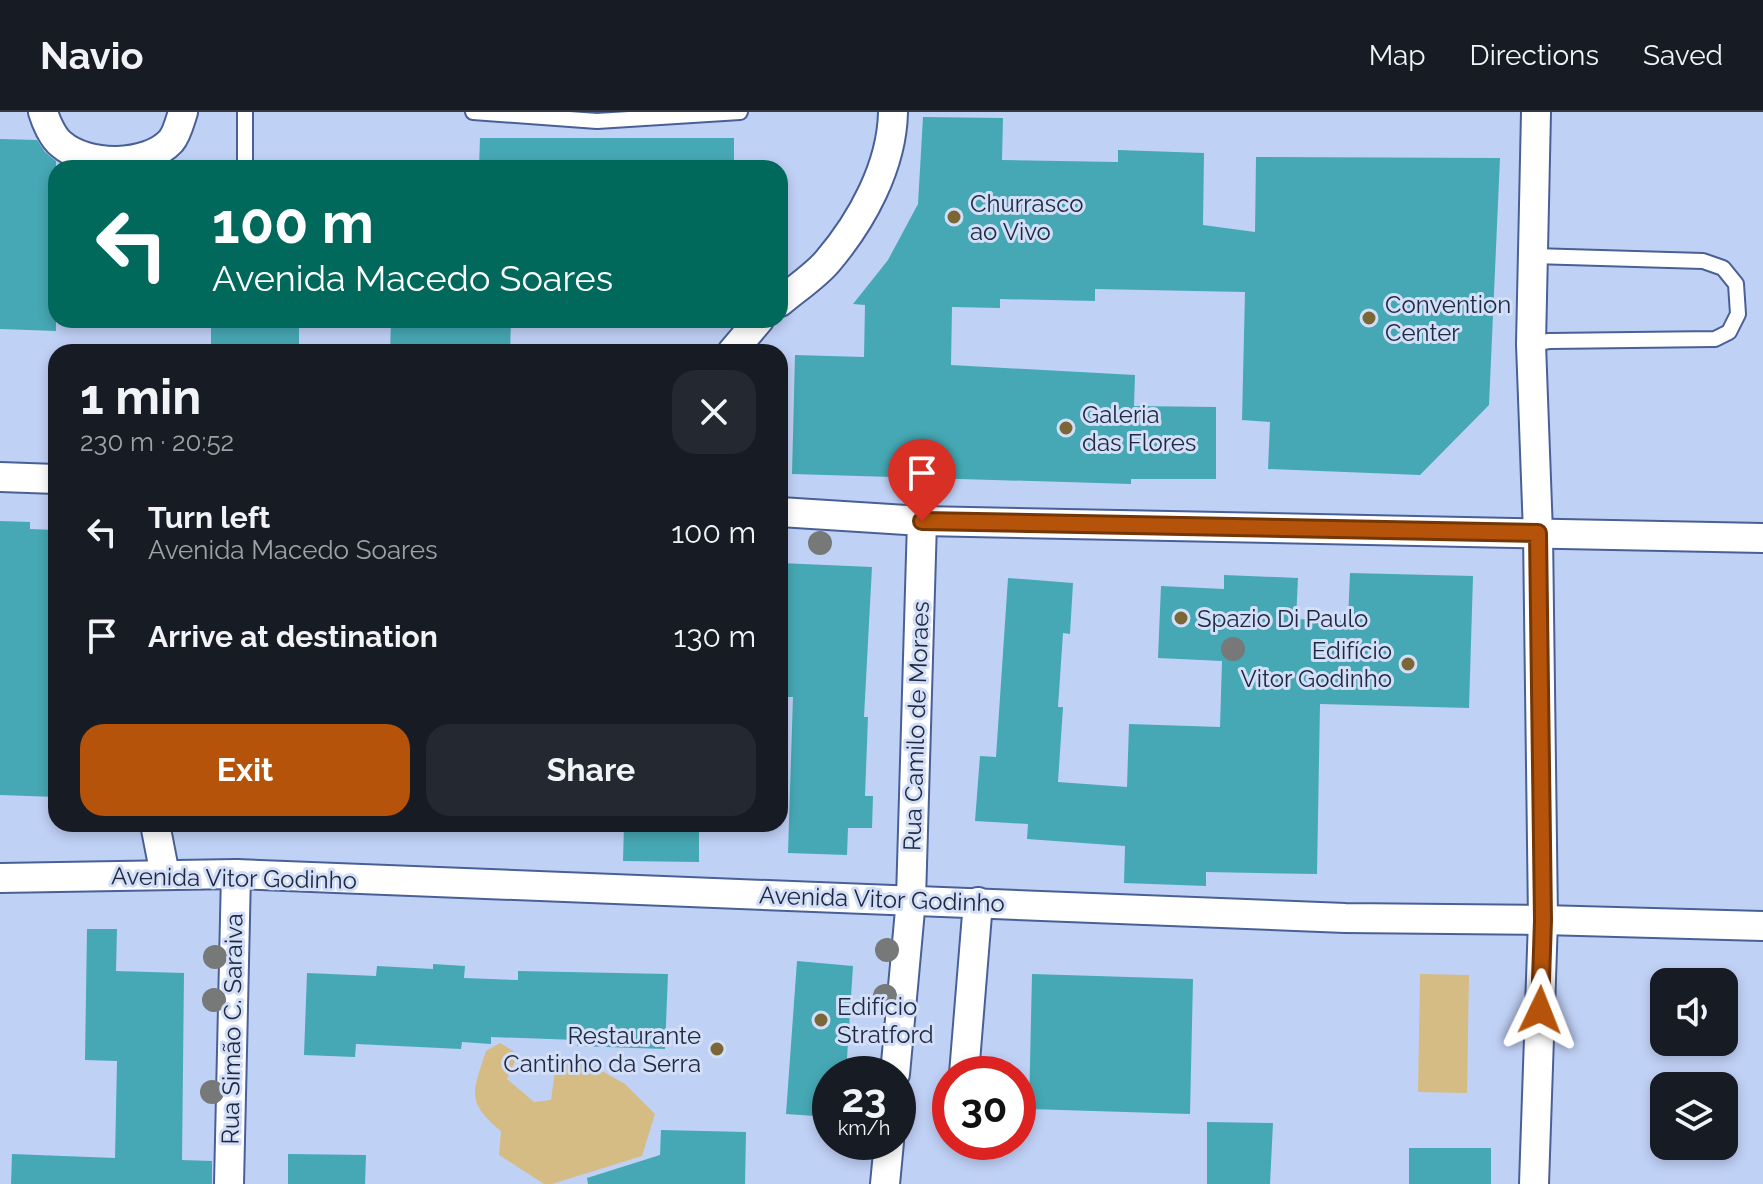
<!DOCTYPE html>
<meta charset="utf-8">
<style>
:root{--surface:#171b24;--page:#242831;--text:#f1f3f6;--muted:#9ea1a6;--line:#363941;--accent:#b45309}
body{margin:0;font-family:Raleway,sans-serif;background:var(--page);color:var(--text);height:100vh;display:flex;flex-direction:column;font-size:30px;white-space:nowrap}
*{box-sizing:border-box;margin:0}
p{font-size:26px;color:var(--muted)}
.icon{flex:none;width:44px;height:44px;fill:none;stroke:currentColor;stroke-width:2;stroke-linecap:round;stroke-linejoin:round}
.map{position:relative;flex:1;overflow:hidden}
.panel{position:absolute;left:48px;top:232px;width:740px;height:488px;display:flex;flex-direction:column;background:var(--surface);border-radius:24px;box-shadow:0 4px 12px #0003}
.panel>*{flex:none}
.banner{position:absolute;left:48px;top:48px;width:740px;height:168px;border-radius:24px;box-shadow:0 4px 12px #0003;background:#00695c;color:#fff;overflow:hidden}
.buttons{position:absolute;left:1650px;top:856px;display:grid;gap:16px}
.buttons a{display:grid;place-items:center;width:88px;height:88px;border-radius:16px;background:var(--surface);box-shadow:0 4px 12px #0003;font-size:40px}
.speed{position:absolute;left:812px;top:944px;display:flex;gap:16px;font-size:40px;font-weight:700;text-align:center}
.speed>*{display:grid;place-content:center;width:104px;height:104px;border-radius:50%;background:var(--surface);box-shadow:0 4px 12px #0003;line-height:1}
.speed small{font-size:20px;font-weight:400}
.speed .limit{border:12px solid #d22;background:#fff;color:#111}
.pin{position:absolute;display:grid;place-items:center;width:68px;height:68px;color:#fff;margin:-82px -34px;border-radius:50% 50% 50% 0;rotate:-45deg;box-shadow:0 0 8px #0007}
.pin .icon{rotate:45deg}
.me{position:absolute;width:88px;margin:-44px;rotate:2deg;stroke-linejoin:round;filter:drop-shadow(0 0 6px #0008)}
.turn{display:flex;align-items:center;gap:28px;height:168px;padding:0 32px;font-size:36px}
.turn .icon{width:104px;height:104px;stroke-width:2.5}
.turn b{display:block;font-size:56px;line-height:68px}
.round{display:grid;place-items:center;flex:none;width:84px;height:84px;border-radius:24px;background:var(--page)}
.overview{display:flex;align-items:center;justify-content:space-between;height:136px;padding:0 32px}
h1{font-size:48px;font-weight:700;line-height:60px}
.action{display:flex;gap:16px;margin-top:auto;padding:16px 32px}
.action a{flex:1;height:92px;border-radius:24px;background:var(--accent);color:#fff;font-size:32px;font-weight:700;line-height:92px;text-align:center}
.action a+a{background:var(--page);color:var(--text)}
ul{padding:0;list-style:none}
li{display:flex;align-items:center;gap:24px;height:104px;padding:0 32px}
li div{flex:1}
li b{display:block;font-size:30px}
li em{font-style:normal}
header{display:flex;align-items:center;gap:48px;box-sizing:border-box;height:112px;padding:0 40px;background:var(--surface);border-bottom:2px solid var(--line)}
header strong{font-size:38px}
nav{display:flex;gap:44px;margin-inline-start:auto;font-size:28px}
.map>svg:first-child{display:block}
</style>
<header>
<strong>Navio</strong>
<nav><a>Map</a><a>Directions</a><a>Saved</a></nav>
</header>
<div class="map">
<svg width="1763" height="1072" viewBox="0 0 1763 1072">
<rect width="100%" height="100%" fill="#c0d1f6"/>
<g fill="#d5bc84">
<path d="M 1420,862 L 1469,863 L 1467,981 L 1418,980 Z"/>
<path d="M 500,931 L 518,942 L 507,967 L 534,990 L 551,988 L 556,952 L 577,945 L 625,972 L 655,1002 L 642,1044 L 552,1072 L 544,1072 L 499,1043 L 501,1019 C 465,989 473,980 486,939 Z"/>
</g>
<g fill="#46a8b4">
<path d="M 923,5 L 1003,6 L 1002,48 L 1118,50 L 1118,38 L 1204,41 L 1203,113 L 1255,120 L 1256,45 L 1500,46 L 1489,293 L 1420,363 L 1268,357 L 1270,310 L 1242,308 L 1245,180 L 1095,177 L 1095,189 L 1000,187 L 1000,196 L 952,195 L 951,253 L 1135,263 L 1134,294 L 1216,295 L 1216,367 L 1131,367 L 1131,372 L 792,362 L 795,243 L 864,245 L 865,193 L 853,192 L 888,148 L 918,92 Z"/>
<path d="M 480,26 L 734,26 L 734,56 L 479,56 Z"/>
<path d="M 0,27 L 37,28 L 45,40 L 56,49 L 56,219 L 0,217 Z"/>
<path d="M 211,208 L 299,208 L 299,238 L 211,237 Z"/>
<path d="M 391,208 L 511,208 L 510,240 L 390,240 Z"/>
<path d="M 0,409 L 30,410 L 30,417 L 56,418 L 56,685 L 0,683 Z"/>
<path d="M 780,451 L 872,455 L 864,605 L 868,605 L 865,684 L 873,684 L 872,716 L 848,716 L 847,743 L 788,741 L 793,585 L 780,585 Z"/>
<path d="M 1350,461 L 1473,464 L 1469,596 L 1320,592 L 1317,762 L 1206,760 L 1206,774 L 1124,771 L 1125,734 L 1027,727 L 1028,712 L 975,709 L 980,644 L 996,645 L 1008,466 L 1073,471 L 1070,522 L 1063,521 L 1058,595 L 1063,595 L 1058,670 L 1127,675 L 1129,612 L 1220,615 L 1222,549 L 1158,546 L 1161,474 L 1224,477 L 1224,463 L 1298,466 L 1296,507 L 1348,509 Z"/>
<path d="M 624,712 L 699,712 L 699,750 L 623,749 Z"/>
<path d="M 87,817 L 117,817 L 116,859 L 184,861 L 182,1048 L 212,1049 L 212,1072 L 11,1072 L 12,1042 L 115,1046 L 117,949 L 85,948 Z"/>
<path d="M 797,849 L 853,854 L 846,962 L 830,962 L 830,1005 L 786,1002 Z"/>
<path d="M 433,852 L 465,854 L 464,866 L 518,868 L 518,859 L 668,862 L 665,937 L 577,934 L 577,928 L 491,925 L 491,932 L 462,930 L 461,937 L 356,932 L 355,945 L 304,943 L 307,861 L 376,864 L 377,854 L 433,857 Z"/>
<path d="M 1032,862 L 1193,867 L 1190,1002 L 1029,997 Z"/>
<path d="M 1207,1010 L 1273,1011 L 1270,1072 L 1207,1072 Z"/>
<path d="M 661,1018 L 746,1020 L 745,1072 L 588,1072 L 587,1066 L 660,1043 Z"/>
<rect x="1409" y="1036" width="82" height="36"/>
<path d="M 288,1042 L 366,1043 L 365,1072 L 288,1072 Z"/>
</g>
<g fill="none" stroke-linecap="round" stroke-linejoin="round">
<g stroke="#496096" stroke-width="18">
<g id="lane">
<path d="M 473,0 L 597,9 L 740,0"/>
<path d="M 245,56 L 245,0"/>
<path d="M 1531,232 L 1549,229 L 1715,227 L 1729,220 L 1738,202 L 1736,172 L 1723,156 L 1703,149 L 1533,144"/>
</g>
</g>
<g stroke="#496096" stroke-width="32">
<g id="street">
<path d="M 43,0 C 46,10 53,26 61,32 C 87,55 147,55 171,29 C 177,22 180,9 183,0"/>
<path d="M 780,190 C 795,177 814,165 827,150 C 862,109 892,54 893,0"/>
<path d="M 732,240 L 759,208"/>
<path d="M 0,365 L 56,367"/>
<path d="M 780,400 L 922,409 L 1763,426"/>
<path d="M 155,712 L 165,763"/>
<path d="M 0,766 L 236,762 L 1345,806 L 1543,808 L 1763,814"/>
<path d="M 895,962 L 911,787 L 922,409"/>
<path d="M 964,962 L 978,790"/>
<path d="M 229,1072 L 236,762"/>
<path d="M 885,1072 L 889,1030"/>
<path d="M 1534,1072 L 1543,808 L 1538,421 L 1531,232 L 1536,0"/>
</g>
</g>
<use href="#lane" stroke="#fff" stroke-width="14"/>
<use href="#street" stroke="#fff" stroke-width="28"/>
</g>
<g fill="#777878">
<circle cx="820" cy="431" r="12"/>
<circle cx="1233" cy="537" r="12"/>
<circle cx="887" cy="838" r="12"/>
<circle cx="215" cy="845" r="12"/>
<circle cx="885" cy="884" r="12"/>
<circle cx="214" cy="888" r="12"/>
<circle cx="212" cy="980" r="12"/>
</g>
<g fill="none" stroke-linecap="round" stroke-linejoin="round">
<g stroke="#753606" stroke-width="20">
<path id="route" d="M 922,409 L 1538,421 L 1543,808 L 1540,898"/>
</g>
<use href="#route" stroke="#b45309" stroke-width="14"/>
</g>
<g fill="#7b6635" stroke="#d3def7" stroke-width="3">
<circle cx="954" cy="105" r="8"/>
<circle cx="1369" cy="206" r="8"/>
<circle cx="1066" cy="316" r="8"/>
<circle cx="1181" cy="506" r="8"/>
<circle cx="1408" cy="552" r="8"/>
<circle cx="821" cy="908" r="8"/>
<circle cx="717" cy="937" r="8"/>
</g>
<g text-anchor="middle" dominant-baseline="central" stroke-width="6" stroke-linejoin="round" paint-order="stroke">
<g font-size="24" fill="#1e2840" stroke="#d3def7" text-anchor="start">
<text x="970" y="91">Churrasco<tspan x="970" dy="28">ao Vivo</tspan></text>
<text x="1385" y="192">Convention<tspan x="1385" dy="28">Center</tspan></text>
<text x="1082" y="302">Galeria<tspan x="1082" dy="28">das Flores</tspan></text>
<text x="1197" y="506">Spazio Di Paulo</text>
<text x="1392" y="538" text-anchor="end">Edifício<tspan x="1392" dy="28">Vitor Godinho</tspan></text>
<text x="837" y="894">Edifício<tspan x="837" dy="28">Stratford</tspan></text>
<text x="701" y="923" text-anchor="end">Restaurante<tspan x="701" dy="28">Cantinho da Serra</tspan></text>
</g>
<g font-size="24" fill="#1e2840" stroke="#d3def7">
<text transform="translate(916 614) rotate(-88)">Rua Camilo de Moraes</text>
<text transform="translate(234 766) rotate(1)">Avenida Vitor Godinho</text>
<text transform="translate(882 787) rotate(2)">Avenida Vitor Godinho</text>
<text transform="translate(232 917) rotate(-89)">Rua Simão C. Saraiva</text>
</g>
</g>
</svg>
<div class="buttons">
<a><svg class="icon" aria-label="sound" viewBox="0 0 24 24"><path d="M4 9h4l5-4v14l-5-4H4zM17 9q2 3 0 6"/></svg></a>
<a><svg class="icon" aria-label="layers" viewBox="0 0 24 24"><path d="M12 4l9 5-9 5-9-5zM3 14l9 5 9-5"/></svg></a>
</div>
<div class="speed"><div>23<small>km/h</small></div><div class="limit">30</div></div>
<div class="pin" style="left:922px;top:409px;background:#d93025"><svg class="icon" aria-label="arrive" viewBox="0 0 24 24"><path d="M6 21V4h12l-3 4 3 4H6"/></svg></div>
<svg class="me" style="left:1540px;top:898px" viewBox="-20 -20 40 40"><path d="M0-17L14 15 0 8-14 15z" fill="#b45309" stroke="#fff" stroke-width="4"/></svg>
<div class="banner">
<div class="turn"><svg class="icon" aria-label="left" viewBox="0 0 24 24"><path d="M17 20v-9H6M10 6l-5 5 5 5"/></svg><div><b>100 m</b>Avenida Macedo Soares</div></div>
</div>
<section class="panel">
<div class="overview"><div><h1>1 min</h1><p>230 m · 20:52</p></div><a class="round"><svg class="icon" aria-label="close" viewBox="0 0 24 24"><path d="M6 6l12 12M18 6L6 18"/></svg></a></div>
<ul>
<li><svg class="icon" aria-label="left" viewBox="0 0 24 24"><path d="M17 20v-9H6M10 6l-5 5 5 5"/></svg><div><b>Turn left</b><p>Avenida Macedo Soares</p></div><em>100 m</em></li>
<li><svg class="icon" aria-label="arrive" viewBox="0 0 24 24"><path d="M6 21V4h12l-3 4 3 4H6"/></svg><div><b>Arrive at destination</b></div><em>130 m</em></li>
</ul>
<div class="action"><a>Exit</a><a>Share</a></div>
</section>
</div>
